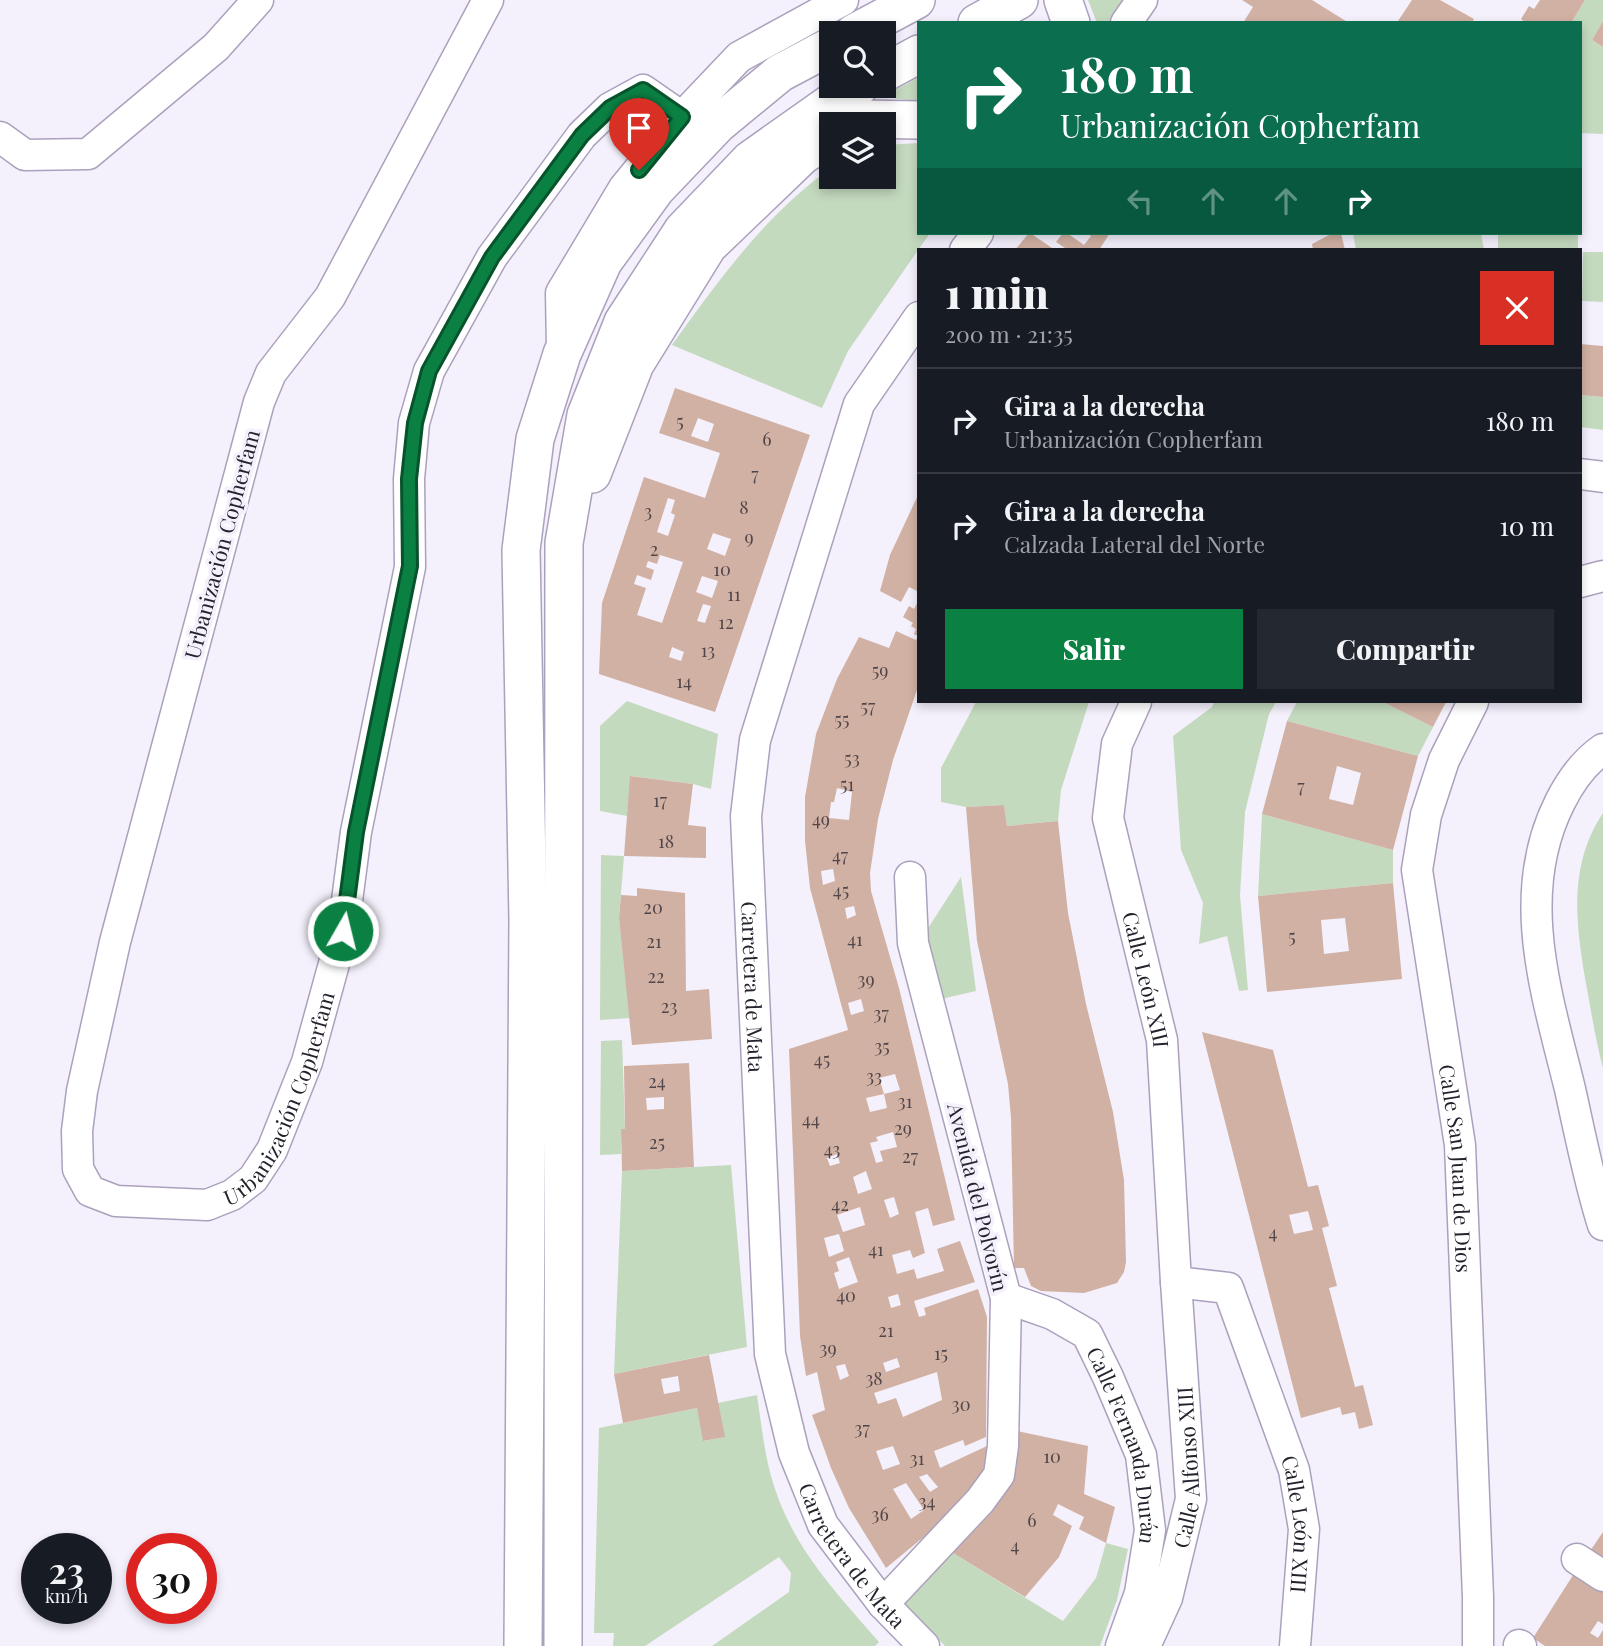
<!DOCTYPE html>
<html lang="es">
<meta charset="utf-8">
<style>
:root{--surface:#171b24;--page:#242831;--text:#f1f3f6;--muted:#9ea1a6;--line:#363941;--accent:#0b8043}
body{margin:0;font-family:"Playfair Display",serif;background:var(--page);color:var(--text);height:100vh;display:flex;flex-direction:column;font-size:26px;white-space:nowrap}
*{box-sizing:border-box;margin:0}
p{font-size:23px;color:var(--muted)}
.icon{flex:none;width:38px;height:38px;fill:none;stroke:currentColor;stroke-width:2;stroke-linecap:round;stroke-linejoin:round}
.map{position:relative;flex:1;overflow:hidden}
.details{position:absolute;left:917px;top:248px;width:665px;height:455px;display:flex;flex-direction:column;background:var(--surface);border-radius:0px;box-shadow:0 4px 10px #0003}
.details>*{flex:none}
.guide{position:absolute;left:917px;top:21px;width:665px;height:214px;border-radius:0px;box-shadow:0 4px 10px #0003;background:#0b6e4f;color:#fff;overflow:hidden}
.tools{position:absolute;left:819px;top:21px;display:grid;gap:14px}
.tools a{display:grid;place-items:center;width:77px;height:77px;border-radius:0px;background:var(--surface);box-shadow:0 4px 10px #0003;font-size:35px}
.speed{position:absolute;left:21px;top:1533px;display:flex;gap:14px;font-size:35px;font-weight:700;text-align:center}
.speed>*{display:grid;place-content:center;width:91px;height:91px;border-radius:50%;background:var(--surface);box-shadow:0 4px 10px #0003;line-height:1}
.speed small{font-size:18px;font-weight:400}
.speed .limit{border:10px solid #d22;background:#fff;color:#111}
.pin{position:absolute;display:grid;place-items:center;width:60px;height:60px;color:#fff;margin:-72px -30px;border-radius:50% 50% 50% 0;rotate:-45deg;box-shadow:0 0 7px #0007}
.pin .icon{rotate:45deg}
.me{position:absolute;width:77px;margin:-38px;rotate:8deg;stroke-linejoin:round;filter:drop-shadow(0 0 5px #0008)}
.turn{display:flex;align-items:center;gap:24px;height:147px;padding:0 28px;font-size:32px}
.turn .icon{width:91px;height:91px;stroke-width:2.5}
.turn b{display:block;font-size:49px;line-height:60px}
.lanes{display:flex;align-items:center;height:66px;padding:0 28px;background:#0003;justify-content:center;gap:35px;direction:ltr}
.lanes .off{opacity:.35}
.round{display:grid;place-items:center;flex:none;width:74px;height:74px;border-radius:0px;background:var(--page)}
.head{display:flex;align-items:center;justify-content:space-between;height:119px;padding:0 28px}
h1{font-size:42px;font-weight:800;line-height:52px}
.action{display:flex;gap:14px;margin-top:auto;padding:14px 28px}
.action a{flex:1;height:80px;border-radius:0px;background:var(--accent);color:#fff;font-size:28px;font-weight:800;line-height:80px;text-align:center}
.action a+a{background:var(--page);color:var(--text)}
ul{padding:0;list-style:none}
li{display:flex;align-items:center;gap:21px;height:105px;padding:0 28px;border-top:2px solid var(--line)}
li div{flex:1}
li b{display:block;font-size:26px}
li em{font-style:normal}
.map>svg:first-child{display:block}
</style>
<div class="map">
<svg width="1603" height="1646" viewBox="0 0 1603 1646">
<rect width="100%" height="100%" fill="#f4f0fc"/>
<g fill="#c4dabf">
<path d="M 1088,0 L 1130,0 L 1115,23 L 1097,23 Z"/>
<path d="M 1585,0 L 1603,0 L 1603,21 L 1592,40 L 1603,47 L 1603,134 L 1580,133 L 1580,23 L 1571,23 Z"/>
<path d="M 919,77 L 919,102 L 892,98 L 890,96 L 895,90 Z"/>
<path d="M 919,143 L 919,233 L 930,233 L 848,351 L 822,408 L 672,345 C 718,281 766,214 831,168 L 831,177 L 884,177 L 884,145 Z"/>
<path d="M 1353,233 L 1481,233 L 1484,250 L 1356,250 Z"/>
<rect x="1498" y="233" width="80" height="17"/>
<path d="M 1583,252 L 1603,252 L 1603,302 L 1582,301 Z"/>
<path d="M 1580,395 L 1603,397 L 1603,430 L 1580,427 Z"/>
<path d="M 627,701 L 718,734 L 711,789 L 693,784 L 631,776 L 627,816 L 600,811 L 600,726 Z"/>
<path d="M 976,702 L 1089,702 L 1061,790 L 1058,821 L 1007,826 L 1004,805 L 966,807 L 941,802 L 941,768 Z"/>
<path d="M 1214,702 L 1276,702 L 1269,714 L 1245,812 L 1240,895 L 1248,990 L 1239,991 L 1227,936 L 1199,944 L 1203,903 L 1181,850 L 1173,736 L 1212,707 Z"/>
<path d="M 1297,702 L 1383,702 L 1433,727 L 1418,756 L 1287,721 Z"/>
<path d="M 1603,813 L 1603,1068 C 1596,1042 1592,1016 1587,989 C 1576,928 1567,867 1603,813 Z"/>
<path d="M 1262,814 L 1393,850 L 1393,883 L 1258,896 Z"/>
<path d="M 601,855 L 624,856 L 619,918 L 630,1018 L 600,1020 Z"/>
<path d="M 961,877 L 976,991 L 941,999 L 925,933 Z"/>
<path d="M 622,1040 L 625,1129 L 621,1130 L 621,1154 L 600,1155 L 601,1041 Z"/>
<path d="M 731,1165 L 747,1347 L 614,1374 L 622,1171 Z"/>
<path d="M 757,1395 C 761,1422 764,1450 771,1476 C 790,1545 834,1590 879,1642 L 875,1646 L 712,1646 L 789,1592 L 791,1573 L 779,1557 L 645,1646 L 613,1646 L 614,1633 L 594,1633 L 599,1428 L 697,1408 L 704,1441 L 724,1437 L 718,1403 Z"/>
<path d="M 1106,1543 L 1128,1549 L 1117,1600 L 1100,1646 L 945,1646 L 905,1604 L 953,1553 L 1063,1621 L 1096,1578 Z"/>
</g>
<g fill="#d1b1a3" fill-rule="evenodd">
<path d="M 1242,0 L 1312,0 L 1349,23 L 1243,23 L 1253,7 Z"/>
<path d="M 1412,0 L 1440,0 L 1474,19 L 1472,23 L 1401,23 L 1398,21 Z"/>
<path d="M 1540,0 L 1585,0 L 1571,23 L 1526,23 L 1521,19 L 1529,6 L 1534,9 Z"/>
<path d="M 1603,21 L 1603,47 L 1592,40 Z"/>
<path d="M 1029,233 L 1030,233 L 1055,250 L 1015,250 Z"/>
<path d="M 1063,233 L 1067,233 L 1084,245 L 1091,236 L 1086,233 L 1110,233 L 1099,250 L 1068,250 L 1056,242 Z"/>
<path d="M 1333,233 L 1341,233 L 1345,250 L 1313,250 L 1312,244 Z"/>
<path d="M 1580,344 L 1603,346 L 1603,397 L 1580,395 Z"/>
<path d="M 675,388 L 810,435 L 715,712 L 599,674 L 602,603 L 644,477 L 705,498 L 720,453 L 659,433 ZM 698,418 L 714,424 L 708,442 L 691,436 ZM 668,498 L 675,500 L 671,513 L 675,515 L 668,536 L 657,532 ZM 713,533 L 731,539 L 725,556 L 707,549 ZM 660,555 L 683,562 L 662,623 L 637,615 L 646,588 L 634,584 L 637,575 L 651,580 L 654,570 L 646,567 L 648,561 L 657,564 ZM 702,576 L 718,581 L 712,598 L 696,592 ZM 703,604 L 711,606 L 705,623 L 697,621 ZM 672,647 L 684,652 L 681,661 L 669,657 Z"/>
<path d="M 919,493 L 919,592 L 909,587 L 901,602 L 880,591 L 890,555 Z"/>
<path d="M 919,600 L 919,684 L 893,760 L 878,819 L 870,873 L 871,891 L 899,988 L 955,1220 L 933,1226 L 928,1208 L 915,1212 L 925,1253 L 913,1258 L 910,1250 L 892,1255 L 897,1274 L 914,1269 L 917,1279 L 944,1271 L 937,1249 L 960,1241 L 975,1282 L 914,1301 L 919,1317 L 926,1315 L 924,1308 L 978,1289 L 987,1317 L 986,1437 L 965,1446 L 963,1440 L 934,1451 L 940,1468 L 987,1446 L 991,1464 L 948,1517 L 886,1568 L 849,1508 L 831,1468 L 812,1415 L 825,1410 L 817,1372 L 806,1376 L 800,1336 L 789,1049 L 848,1030 L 810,888 L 805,841 L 805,797 L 816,734 L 837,679 L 859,637 L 889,648 L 896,631 L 916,640 L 918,636 L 914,634 L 916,629 L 911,626 L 913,623 L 903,617 L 909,606 L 914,609 ZM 837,788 L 852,792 L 849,820 L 829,818 L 831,802 L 834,802 ZM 833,869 L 835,881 L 823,885 L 821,871 ZM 854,906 L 856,915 L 847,919 L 845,908 ZM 861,999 L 864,1011 L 851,1015 L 848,1003 ZM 895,1074 L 900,1090 L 884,1094 L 887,1108 L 870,1112 L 866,1098 L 884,1094 L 879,1078 ZM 893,1132 L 897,1147 L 880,1151 L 883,1161 L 876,1163 L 870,1143 L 878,1141 L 876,1137 ZM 837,1154 L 840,1163 L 830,1166 L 827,1158 ZM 866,1171 L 872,1189 L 858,1194 L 853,1177 ZM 894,1197 L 899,1214 L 890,1218 L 884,1200 ZM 860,1207 L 865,1225 L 843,1232 L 837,1215 ZM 839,1234 L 844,1251 L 829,1257 L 824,1238 ZM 849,1257 L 858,1282 L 839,1289 L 834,1273 L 839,1271 L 836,1262 ZM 898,1294 L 901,1305 L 891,1308 L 888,1297 ZM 897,1358 L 900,1367 L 886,1372 L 883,1363 ZM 845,1364 L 849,1376 L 840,1380 L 836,1366 ZM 937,1372 L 942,1400 L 903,1417 L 896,1398 L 878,1404 L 874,1393 ZM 893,1446 L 900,1464 L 883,1470 L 876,1451 ZM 927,1474 L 938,1487 L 930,1492 L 919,1477 ZM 906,1483 L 924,1510 L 911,1519 L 893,1489 Z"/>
<path d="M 1383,702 L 1446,702 L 1433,727 Z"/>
<path d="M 1287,721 L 1418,756 L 1393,850 L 1262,814 ZM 1337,766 L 1361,773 L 1353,805 L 1329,799 Z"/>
<path d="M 630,776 L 693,784 L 688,825 L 706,827 L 706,858 L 624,856 Z"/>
<path d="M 1004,805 L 1007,826 L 1058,821 L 1068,913 L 1086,1004 L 1113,1112 L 1124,1180 L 1126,1262 L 1124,1272 L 1117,1283 L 1084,1293 L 1041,1291 L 1031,1286 L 1024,1268 L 1014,1268 L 1011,1118 L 1008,1084 L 977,941 L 966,807 Z"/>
<path d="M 1393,883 L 1402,979 L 1267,992 L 1258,896 ZM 1345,918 L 1349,951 L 1324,954 L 1321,920 Z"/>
<path d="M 637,888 L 685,893 L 686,991 L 709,989 L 712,1039 L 632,1045 L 619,918 L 621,895 L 637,896 Z"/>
<path d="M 1202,1032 L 1273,1050 L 1308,1187 L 1318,1185 L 1329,1226 L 1322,1228 L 1337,1286 L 1329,1288 L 1355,1387 L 1363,1385 L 1373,1425 L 1359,1429 L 1355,1412 L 1342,1415 L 1340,1407 L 1301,1418 ZM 1308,1211 L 1313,1230 L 1294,1234 L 1289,1215 Z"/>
<path d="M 689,1063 L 694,1167 L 622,1171 L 621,1129 L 625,1129 L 624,1066 ZM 664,1097 L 664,1109 L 647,1110 L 646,1098 Z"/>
<path d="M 709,1355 L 725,1437 L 703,1441 L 697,1408 L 623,1423 L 614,1374 ZM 678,1376 L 680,1391 L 664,1394 L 661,1379 Z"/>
<path d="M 1017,1431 L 1088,1446 L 1084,1494 L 1115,1507 L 1106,1543 L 1079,1529 L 1084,1517 L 1058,1504 L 1053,1515 L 1072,1526 L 1059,1557 L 1025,1597 L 953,1553 L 990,1514 L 1017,1466 Z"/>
<path d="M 1603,1532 L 1603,1559 L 1590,1551 Z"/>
<path d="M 1575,1572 L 1603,1590 L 1603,1624 L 1598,1621 L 1590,1633 L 1598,1638 L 1603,1630 L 1603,1646 L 1545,1646 L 1533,1638 Z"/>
</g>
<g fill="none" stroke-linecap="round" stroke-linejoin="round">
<g stroke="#aca1bd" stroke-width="33">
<g id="minor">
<path id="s1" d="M 488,0 L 330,297 L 271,373 L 259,402 L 115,942 L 82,1091 L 77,1131 L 78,1169 L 90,1191 L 116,1201 L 207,1205 L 232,1195 L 253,1179 L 272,1150 L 307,1062 L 343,931 L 356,832 L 410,567 L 409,479 L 414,423 L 429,371 L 492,257 L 582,135 L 610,108 L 643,90 L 682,117"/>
<path d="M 1126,23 L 1142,0"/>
<path d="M 0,137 L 25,155 L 88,154 L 216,47 L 258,0"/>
<path d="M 965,250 L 978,233"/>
<path id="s2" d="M 919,317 L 859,404 L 755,740 L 746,816 L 770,1354 L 794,1453 L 823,1525 L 883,1604 L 924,1646"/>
<path d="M 562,349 L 561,293 L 624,188 L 682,117 L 739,57 L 843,0"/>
<path d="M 1580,474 L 1603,477"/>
<path d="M 1580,582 L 1603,576"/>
<path id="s3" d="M 1136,702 L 1117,744 L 1108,818 L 1162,1040 L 1176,1282 L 1228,1288 L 1294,1470 L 1304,1529 L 1295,1646"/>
<path id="s4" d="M 1473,702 L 1444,760 L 1426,815 L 1417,870 L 1460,1145 L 1478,1597 L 1478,1646"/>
<path d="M 1603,749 C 1584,762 1570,782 1560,802 C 1513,895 1547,995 1570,1089 C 1580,1134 1589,1181 1603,1225"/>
<path id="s5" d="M 1006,1298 L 1052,1314 L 1087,1334 L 1108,1377 L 1141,1455 L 1150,1530 L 1140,1593 L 1121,1646"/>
<path d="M 1577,1559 L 1603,1576"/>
<path d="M 883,1604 L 980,1501 L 999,1475 L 1003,1446 L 1006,1298 L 913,943 L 910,877"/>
<path d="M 1519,1645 L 1521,1646"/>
<path id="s6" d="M 1145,1646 L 1167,1598 L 1191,1499 L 1176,1282"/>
</g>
</g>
<g stroke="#aca1bd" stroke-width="40">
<g id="tertiary">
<path d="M 1063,0 L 1071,23"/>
<path d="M 977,23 L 1019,0"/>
<path d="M 854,33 L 916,0"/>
<path d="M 884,73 L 919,54"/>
<path d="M 854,124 L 862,119 L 919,120"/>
<path d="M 592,474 L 635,364 L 708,246 L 803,155 L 831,138"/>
<path d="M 523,1646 L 528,920 L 521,550 L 535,439 L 562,354 L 603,262 L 656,189 L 718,124 L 780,73 L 831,46"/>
<path d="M 563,1646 L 564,543 L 586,415 L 623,322 L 683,230 L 750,160 L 839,97 L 860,86"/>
</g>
</g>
<use href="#minor" stroke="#fff" stroke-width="30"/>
<use href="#tertiary" stroke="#fff" stroke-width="37"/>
</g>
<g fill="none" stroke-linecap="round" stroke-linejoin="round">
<g stroke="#07532c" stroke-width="18">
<path id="route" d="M 343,931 L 356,832 L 410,566 L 409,479 L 415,423 L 429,371 L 492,257 L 582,135 L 610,108 L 643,90 L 682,117 L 639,170"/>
</g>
<use href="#route" stroke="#0b8043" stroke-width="12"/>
</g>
<g text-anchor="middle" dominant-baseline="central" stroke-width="7" stroke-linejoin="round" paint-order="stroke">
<g font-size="18" fill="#51464a">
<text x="680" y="421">5</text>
<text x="767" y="439">6</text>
<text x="755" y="474">7</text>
<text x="744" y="507">8</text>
<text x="648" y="511">3</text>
<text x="749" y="537">9</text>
<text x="654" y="549">2</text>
<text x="722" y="569">10</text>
<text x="734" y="594">11</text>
<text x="726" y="622">12</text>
<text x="708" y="650">13</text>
<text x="880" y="670">59</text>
<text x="684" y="681">14</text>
<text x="868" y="706">57</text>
<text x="842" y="719">55</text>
<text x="852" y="758">53</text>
<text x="847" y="784">51</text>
<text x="1301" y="786">7</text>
<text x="660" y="800">17</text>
<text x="821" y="819">49</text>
<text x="666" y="841">18</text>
<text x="840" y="855">47</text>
<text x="841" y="890">45</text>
<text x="653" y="907">20</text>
<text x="1292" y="936">5</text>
<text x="855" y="939">41</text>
<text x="654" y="941">21</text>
<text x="656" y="976">22</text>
<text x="866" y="979">39</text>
<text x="669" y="1006">23</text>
<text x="881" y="1013">37</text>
<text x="882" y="1046">35</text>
<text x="822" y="1059">45</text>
<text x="874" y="1076">33</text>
<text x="657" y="1081">24</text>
<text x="905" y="1101">31</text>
<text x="811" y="1119">44</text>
<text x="903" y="1128">29</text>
<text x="657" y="1142">25</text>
<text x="832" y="1149">43</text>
<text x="910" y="1156">27</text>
<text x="840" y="1204">42</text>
<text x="1273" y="1232">4</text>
<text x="876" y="1249">41</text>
<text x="846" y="1295">40</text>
<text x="886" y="1330">21</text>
<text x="828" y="1348">39</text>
<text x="941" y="1353">15</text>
<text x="874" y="1378">38</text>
<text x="961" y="1404">30</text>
<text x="862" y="1428">37</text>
<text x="1052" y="1456">10</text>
<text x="917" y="1458">31</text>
<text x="927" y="1501">34</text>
<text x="880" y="1514">36</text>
<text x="1032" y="1520">6</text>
<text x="1015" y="1545">4</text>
</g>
<g font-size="21" fill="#26222d" stroke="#f4f0fc">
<text transform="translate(221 544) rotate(-75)">Urbanización Copherfam</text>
<text stroke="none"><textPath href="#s3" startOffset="287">Calle León XIII</textPath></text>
<text stroke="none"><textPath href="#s2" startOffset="705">Carretera de Mata</textPath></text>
<text stroke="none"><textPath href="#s1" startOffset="1535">Urbanización Copherfam</textPath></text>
<text stroke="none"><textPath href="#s4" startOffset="480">Calle San Juan de Dios</textPath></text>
<text transform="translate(979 1197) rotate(76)">Avenida del Polvorín</text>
<text stroke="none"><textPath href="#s5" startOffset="208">Calle Fernanda Durán</textPath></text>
<text stroke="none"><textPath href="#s6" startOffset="186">Calle Alfonso XIII</textPath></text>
<text stroke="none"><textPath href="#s3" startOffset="892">Calle León XIII</textPath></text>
<text stroke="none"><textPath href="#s2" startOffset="1293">Carretera de Mata</textPath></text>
</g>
</g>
</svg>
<div class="tools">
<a><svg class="icon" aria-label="search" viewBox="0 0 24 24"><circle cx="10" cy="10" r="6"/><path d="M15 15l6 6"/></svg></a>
<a><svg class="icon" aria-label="layers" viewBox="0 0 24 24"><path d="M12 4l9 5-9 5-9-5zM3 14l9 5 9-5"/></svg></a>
</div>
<div class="speed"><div>23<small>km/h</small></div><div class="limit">30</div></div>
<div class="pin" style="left:639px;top:170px;background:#d93025"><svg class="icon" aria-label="arrive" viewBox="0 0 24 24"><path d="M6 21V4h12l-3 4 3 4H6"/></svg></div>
<svg class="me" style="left:343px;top:931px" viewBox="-20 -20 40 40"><circle r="17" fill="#0b8043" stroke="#fff" stroke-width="3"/><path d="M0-11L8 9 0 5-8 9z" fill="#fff"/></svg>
<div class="guide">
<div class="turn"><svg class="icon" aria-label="right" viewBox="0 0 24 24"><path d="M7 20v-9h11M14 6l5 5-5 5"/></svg><div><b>180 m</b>Urbanización Copherfam</div></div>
<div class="lanes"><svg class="icon off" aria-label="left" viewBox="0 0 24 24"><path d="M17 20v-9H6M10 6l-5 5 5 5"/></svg><svg class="icon off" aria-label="ahead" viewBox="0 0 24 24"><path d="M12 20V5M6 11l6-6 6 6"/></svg><svg class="icon off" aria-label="ahead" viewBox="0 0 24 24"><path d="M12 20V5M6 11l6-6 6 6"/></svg><svg class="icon" aria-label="right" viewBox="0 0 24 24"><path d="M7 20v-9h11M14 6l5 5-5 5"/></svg></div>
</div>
<section class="details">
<div class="head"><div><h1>1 min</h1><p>200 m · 21:35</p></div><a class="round" style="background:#d93025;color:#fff"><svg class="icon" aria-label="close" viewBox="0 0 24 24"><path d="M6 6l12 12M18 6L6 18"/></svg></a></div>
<ul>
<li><svg class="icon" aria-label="right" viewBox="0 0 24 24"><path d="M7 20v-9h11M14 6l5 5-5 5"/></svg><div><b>Gira a la derecha</b><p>Urbanización Copherfam</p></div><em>180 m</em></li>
<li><svg class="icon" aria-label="right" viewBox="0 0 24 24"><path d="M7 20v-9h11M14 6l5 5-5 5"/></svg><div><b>Gira a la derecha</b><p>Calzada Lateral del Norte</p></div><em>10 m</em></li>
</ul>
<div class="action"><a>Salir</a><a>Compartir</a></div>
</section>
</div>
